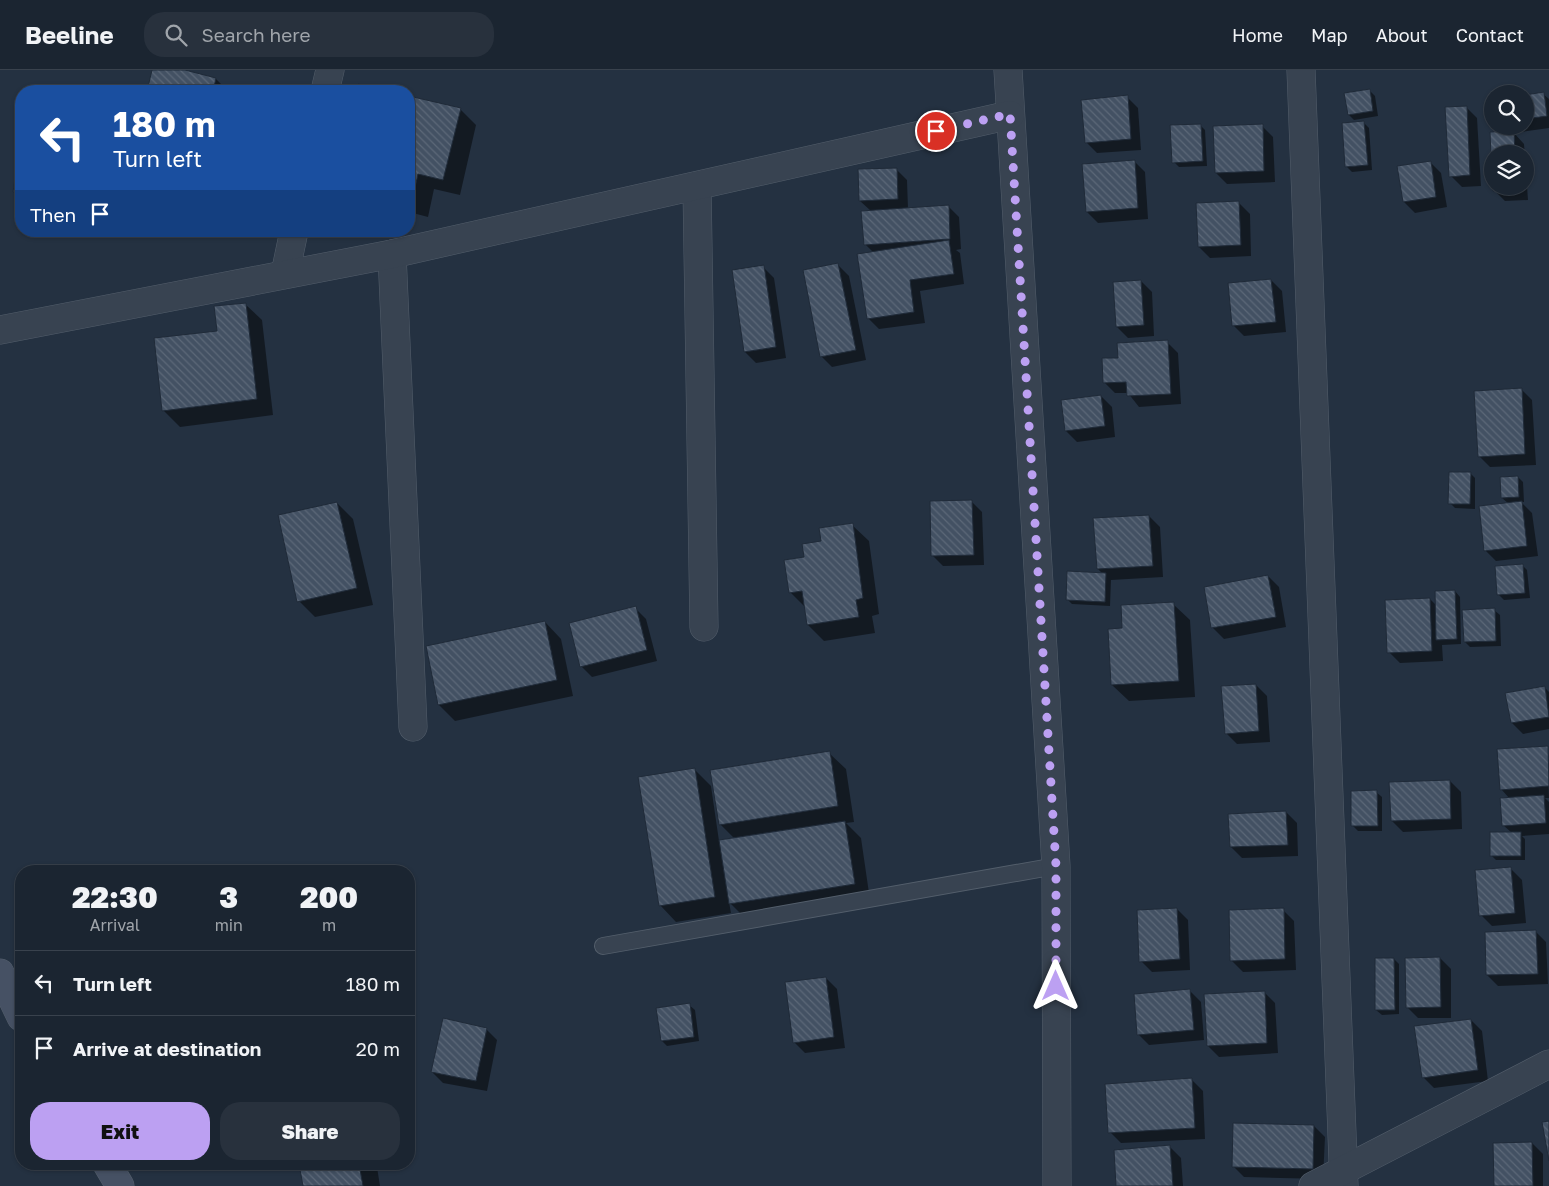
<!DOCTYPE html>
<style>
:root{--surface:#1b2531;--page:#28313d;--text:#f1f3f6;--muted:#a0a5ab;--line:#39424d;--accent:#bca0f2}
body{margin:0;font-family:"Golos Text",sans-serif;background:var(--page);color:var(--text);height:100vh;display:flex;flex-direction:column;font-size:19px;white-space:nowrap}
*{box-sizing:border-box;margin:0}
p{font-size:16px;color:var(--muted)}
.icon{flex:none;width:28px;height:28px;fill:none;stroke:currentColor;stroke-width:2;stroke-linecap:round;stroke-linejoin:round}
.map{position:relative;flex:1;overflow:hidden}
.details{position:absolute;left:15px;top:795px;width:400px;height:305px;display:flex;flex-direction:column;background:var(--surface);border-radius:20px;box-shadow:0 1px 4px #0004,0 0 0 1px var(--line)}
.details>*{flex:none}
.top-card{position:absolute;left:15px;top:15px;width:400px;height:152px;border-radius:20px;box-shadow:0 1px 4px #0004,0 0 0 1px var(--line);background:#1a4fa0;color:#fff;overflow:hidden}
.buttons{position:absolute;left:1484px;top:15px;display:grid;gap:10px}
.buttons a{display:grid;place-items:center;width:50px;height:50px;border-radius:50%;background:var(--surface);box-shadow:0 1px 4px #0004,0 0 0 1px var(--line);font-size:25px}
.pin{position:absolute;display:grid;place-items:center;width:42px;height:42px;color:#fff;margin:-21px;border:2px solid #fff;border-radius:50%;box-shadow:0 1px 5px #0007}
.me{position:absolute;width:55px;margin:-28px;rotate:0deg;stroke-linejoin:round;filter:drop-shadow(0 0 4px #0008)}
.turn{display:flex;align-items:center;gap:18px;height:105px;padding:0 15px;font-size:22px}
.turn .icon{width:65px;height:65px;stroke-width:2.5}
.turn b{display:block;font-size:35px;line-height:42px}
.then{display:flex;align-items:center;height:48px;padding:0 15px;background:#0003;gap:10px;font-size:19px}
.eta{display:flex;justify-content:space-evenly;align-items:center;height:85px;text-align:center}
.eta b{font-size:30px;font-weight:800;line-height:35px}
.button{display:flex;gap:10px;margin-top:auto;padding:10px 15px}
.button a{flex:1;height:58px;border-radius:20px;background:var(--accent);color:#111;font-size:20px;font-weight:800;line-height:58px;text-align:center}
.button a+a{background:var(--page);color:var(--text)}
ul{padding:0;list-style:none}
li{display:flex;align-items:center;gap:15px;height:65px;padding:0 15px;border-top:1px solid var(--line)}
li div{flex:1}
li b{display:block;font-size:19px}
li em{font-style:normal}
header{display:flex;align-items:center;gap:30px;box-sizing:border-box;height:70px;padding:0 25px;background:var(--surface);border-bottom:1px solid var(--line)}
header strong{font-size:24px}
nav{display:flex;gap:28px;margin-inline-start:auto;font-size:18px}
.search{width:350px;height:45px;background:var(--page);display:flex;align-items:center;gap:12px;box-sizing:border-box;padding:0 18px;border-radius:20px;color:var(--muted);font-size:19px}
.map>svg:first-child{display:block}
</style>
<header>
<strong>Beeline</strong>
<div class="search"><svg class="icon" aria-label="search" viewBox="0 0 24 24"><circle cx="10" cy="10" r="6"/><path d="M15 15l6 6"/></svg>Search here</div>
<nav><a>Home</a><a>Map</a><a>About</a><a>Contact</a></nav>
</header>
<div class="map">
<svg width="1549" height="1116" viewBox="0 0 1549 1116">
<defs>
<pattern id="building-back-hatch" width="6" height="6" patternUnits="userSpaceOnUse" patternTransform="scale(1.25)"><rect width="6" height="6" fill="#435163"/><path d="M-1 5l2 2M0 0l6 6M5-1l2 2" fill="none" stroke="#5c6878"/></pattern>
</defs>
<rect width="100%" height="100%" fill="#243141"/>
<g fill="#0007">
<path d="M 153,0 L 180,0 L 216,9 L 228,21 L 148,21 Z"/>
<path d="M 1369,20 L 1375,26 L 1378,46 L 1354,50 L 1349,45 Z"/>
<path d="M 1543,24 L 1549,29 L 1549,58 L 1514,63 L 1524,74 L 1528,130 L 1505,131 L 1494,120 L 1494,116 L 1525,116 L 1525,84 L 1492,84 L 1492,90 L 1491,63 L 1506,63 L 1499,56 L 1525,56 L 1525,26 Z"/>
<path d="M 409,27 L 460,39 L 476,55 L 460,125 L 434,119 L 428,147 L 409,142 Z"/>
<path d="M 1127,27 L 1138,38 L 1141,80 L 1097,83 L 1086,72 Z"/>
<path d="M 1466,37 L 1477,48 L 1481,116 L 1462,117 L 1451,106 Z"/>
<path d="M 1363,52 L 1369,58 L 1372,100 L 1352,102 L 1347,97 Z"/>
<path d="M 1200,55 L 1205,60 L 1207,96 L 1179,97 L 1174,92 Z"/>
<path d="M 1262,56 L 1273,67 L 1275,112 L 1227,114 L 1216,103 Z"/>
<path d="M 21,78 L 21,129 L 14,122 Z"/>
<path d="M 1134,91 L 1145,102 L 1148,149 L 1098,153 L 1087,142 Z"/>
<path d="M 1430,92 L 1441,103 L 1447,137 L 1415,143 L 1404,132 Z"/>
<path d="M 896,99 L 907,110 L 908,139 L 948,136 L 959,147 L 961,179 L 956,180 L 960,183 L 964,214 L 920,221 L 925,253 L 879,259 L 868,248 L 874,183 L 865,174 L 871,141 L 860,131 Z"/>
<path d="M 1239,133 L 1250,144 L 1251,186 L 1210,188 L 1199,177 L 1197,134 Z"/>
<path d="M 838,195 L 849,206 L 866,290 L 832,297 L 821,286 Z"/>
<path d="M 763,197 L 774,208 L 786,288 L 756,293 L 745,282 Z"/>
<path d="M 1271,210 L 1282,221 L 1286,262 L 1244,266 L 1233,255 Z"/>
<path d="M 1141,211 L 1152,222 L 1154,266 L 1128,268 L 1117,257 Z"/>
<path d="M 245,234 L 262,250 L 273,345 L 180,357 L 163,340 L 218,262 Z"/>
<path d="M 1167,272 L 1178,283 L 1181,334 L 1139,337 L 1128,323 L 1115,323 L 1104,312 L 1120,289 Z"/>
<path d="M 1521,319 L 1532,330 L 1536,395 L 1490,397 L 1479,386 Z"/>
<path d="M 1101,326 L 1112,337 L 1115,367 L 1077,372 L 1066,361 Z"/>
<path d="M 1470,403 L 1475,408 L 1475,439 L 1455,438 L 1450,433 Z"/>
<path d="M 1518,407 L 1523,412 L 1524,432 L 1521,432 L 1532,443 L 1538,486 L 1496,491 L 1485,480 L 1509,434 L 1502,428 Z"/>
<path d="M 971,431 L 982,442 L 984,495 L 943,496 L 932,485 Z"/>
<path d="M 337,433 L 353,449 L 373,535 L 315,547 L 299,531 Z"/>
<path d="M 1149,446 L 1160,457 L 1163,507 L 1111,510 L 1110,536 L 1072,534 L 1067,529 L 1103,504 L 1098,499 Z"/>
<path d="M 852,455 L 869,471 L 879,544 L 872,546 L 875,563 L 824,571 L 808,555 L 806,538 L 790,522 L 822,472 Z"/>
<path d="M 1522,495 L 1527,500 L 1530,528 L 1504,530 L 1499,525 Z"/>
<path d="M 1268,506 L 1279,517 L 1286,557 L 1224,569 L 1213,558 Z"/>
<path d="M 1455,521 L 1460,527 L 1461,574 L 1442,575 L 1443,591 L 1400,593 L 1389,582 L 1430,529 L 1437,536 Z"/>
<path d="M 1173,534 L 1190,550 L 1195,627 L 1129,631 L 1112,615 Z"/>
<path d="M 635,538 L 646,549 L 657,591 L 592,607 L 581,596 Z"/>
<path d="M 1494,540 L 1500,545 L 1501,576 L 1470,577 L 1465,572 Z"/>
<path d="M 545,552 L 561,569 L 573,626 L 455,651 L 439,635 Z"/>
<path d="M 1256,615 L 1267,626 L 1270,672 L 1237,674 L 1226,663 Z"/>
<path d="M 1544,617 L 1549,622 L 1549,659 L 1523,664 L 1512,653 Z"/>
<path d="M 1547,677 L 1549,728 L 1545,728 L 1549,732 L 1549,764 L 1522,766 L 1525,769 L 1525,790 L 1496,790 L 1491,785 L 1512,763 L 1503,755 L 1510,729 L 1501,719 Z"/>
<path d="M 829,683 L 846,699 L 854,752 L 846,753 L 861,768 L 870,830 L 746,849 L 729,832 L 731,843 L 676,852 L 660,835 L 694,699 L 711,716 L 719,771 L 735,769 L 720,754 Z"/>
<path d="M 1450,711 L 1461,722 L 1462,759 L 1403,762 L 1392,751 Z"/>
<path d="M 1376,722 L 1382,727 L 1382,761 L 1358,761 L 1353,756 Z"/>
<path d="M 1286,742 L 1297,753 L 1298,786 L 1242,788 L 1231,777 Z"/>
<path d="M 1511,799 L 1522,810 L 1526,853 L 1492,856 L 1481,845 Z"/>
<path d="M 1177,839 L 1188,850 L 1190,900 L 1152,902 L 1141,891 Z"/>
<path d="M 1283,840 L 1294,851 L 1296,900 L 1243,902 L 1232,891 Z"/>
<path d="M 1535,861 L 1546,872 L 1548,914 L 1498,916 L 1487,905 Z"/>
<path d="M 1440,888 L 1451,899 L 1451,948 L 1418,948 L 1407,937 Z"/>
<path d="M 1394,889 L 1399,894 L 1399,944 L 1382,945 L 1376,940 Z"/>
<path d="M 826,908 L 837,919 L 845,978 L 805,983 L 794,972 Z"/>
<path d="M 1190,921 L 1201,932 L 1204,970 L 1149,975 L 1138,964 Z"/>
<path d="M 1264,922 L 1275,933 L 1278,983 L 1219,987 L 1208,976 Z"/>
<path d="M 689,935 L 695,940 L 699,971 L 667,976 L 662,971 Z"/>
<path d="M 1471,950 L 1482,961 L 1488,1011 L 1434,1018 L 1423,1007 Z"/>
<path d="M 486,959 L 497,970 L 487,1021 L 443,1013 L 432,1002 Z"/>
<path d="M 1192,1010 L 1203,1021 L 1205,1069 L 1121,1073 L 1110,1062 Z"/>
<path d="M 1314,1056 L 1325,1067 L 1323,1109 L 1244,1107 L 1233,1096 Z"/>
<path d="M 1532,1073 L 1543,1084 L 1543,1116 L 1495,1116 Z"/>
<path d="M 1170,1077 L 1181,1088 L 1183,1116 L 1118,1116 Z"/>
<path d="M 301,1094 L 373,1094 L 377,1097 L 380,1116 L 304,1116 Z"/>
</g>
<g fill="url(#building-back-hatch)" stroke="#1f2a38">
<path d="M 152,0 L 185,0 L 216,8 L 213,21 L 147,21 Z"/>
<path d="M 358,14 L 389,21 L 356,21 Z"/>
<path d="M 30,16 L 62,21 L 29,21 Z"/>
<path d="M 1370,19 L 1373,41 L 1348,45 L 1344,23 Z"/>
<path d="M 1544,22 L 1547,46 L 1525,49 L 1525,25 Z"/>
<path d="M 1128,25 L 1131,69 L 1085,73 L 1081,30 Z"/>
<path d="M 409,26 L 461,38 L 443,110 L 418,104 L 412,131 L 409,130 Z"/>
<path d="M 1467,36 L 1470,105 L 1449,107 L 1445,37 Z"/>
<path d="M 1364,51 L 1368,95 L 1345,97 L 1342,53 Z"/>
<path d="M 1201,54 L 1203,91 L 1172,93 L 1170,55 Z"/>
<path d="M 1263,54 L 1264,101 L 1215,103 L 1213,56 Z"/>
<path d="M 1514,61 L 1515,84 L 1492,84 L 1492,111 L 1490,62 Z"/>
<path d="M 21,70 L 21,123 L 13,122 Z"/>
<path d="M 1135,90 L 1138,138 L 1086,142 L 1082,94 Z"/>
<path d="M 1431,91 L 1436,127 L 1403,132 L 1397,96 Z"/>
<path d="M 897,98 L 898,129 L 859,131 L 858,99 Z"/>
<path d="M 1493,116 L 1517,116 L 1518,119 L 1493,121 Z"/>
<path d="M 1239,131 L 1241,175 L 1198,177 L 1196,133 Z"/>
<path d="M 949,135 L 950,169 L 864,175 L 861,141 Z"/>
<path d="M 949,170 L 954,204 L 910,210 L 914,242 L 867,249 L 857,184 Z"/>
<path d="M 838,193 L 856,280 L 820,287 L 803,200 Z"/>
<path d="M 764,195 L 776,277 L 744,282 L 732,200 Z"/>
<path d="M 1271,209 L 1276,252 L 1232,256 L 1228,213 Z"/>
<path d="M 1141,210 L 1144,255 L 1116,257 L 1113,212 Z"/>
<path d="M 246,233 L 257,329 L 162,341 L 154,268 L 217,261 L 214,236 Z"/>
<path d="M 1168,270 L 1171,324 L 1127,326 L 1126,312 L 1103,313 L 1102,288 L 1118,288 L 1117,273 Z"/>
<path d="M 1522,318 L 1525,384 L 1478,387 L 1474,321 Z"/>
<path d="M 1101,325 L 1105,356 L 1065,361 L 1061,330 Z"/>
<path d="M 1449,402 L 1471,402 L 1470,434 L 1448,434 Z"/>
<path d="M 1518,406 L 1519,427 L 1501,428 L 1500,407 Z"/>
<path d="M 972,430 L 974,485 L 931,486 L 930,431 Z"/>
<path d="M 1522,431 L 1527,476 L 1484,481 L 1479,436 Z"/>
<path d="M 337,432 L 357,518 L 297,532 L 278,445 Z"/>
<path d="M 1149,445 L 1153,496 L 1097,499 L 1093,448 Z"/>
<path d="M 853,453 L 863,528 L 856,530 L 859,547 L 807,555 L 802,521 L 789,523 L 784,490 L 804,487 L 802,474 L 821,471 L 819,458 Z"/>
<path d="M 1523,494 L 1525,523 L 1497,525 L 1495,496 Z"/>
<path d="M 1067,501 L 1106,503 L 1105,532 L 1066,530 Z"/>
<path d="M 1268,505 L 1276,547 L 1211,558 L 1204,517 Z"/>
<path d="M 1455,520 L 1457,569 L 1436,570 L 1435,521 Z"/>
<path d="M 1430,528 L 1432,581 L 1387,583 L 1385,530 Z"/>
<path d="M 1174,532 L 1179,611 L 1111,615 L 1108,559 L 1122,558 L 1121,535 Z"/>
<path d="M 636,536 L 647,580 L 580,597 L 569,553 Z"/>
<path d="M 1495,538 L 1496,571 L 1464,572 L 1462,540 Z"/>
<path d="M 545,551 L 557,610 L 438,635 L 426,576 Z"/>
<path d="M 1256,614 L 1259,661 L 1225,664 L 1221,616 Z"/>
<path d="M 1545,616 L 1549,647 L 1511,653 L 1505,623 Z"/>
<path d="M 1548,676 L 1549,716 L 1500,720 L 1497,679 Z"/>
<path d="M 830,681 L 838,736 L 719,755 L 710,700 Z"/>
<path d="M 695,698 L 715,827 L 659,836 L 638,707 Z"/>
<path d="M 1450,710 L 1451,749 L 1391,751 L 1389,712 Z"/>
<path d="M 1377,720 L 1378,756 L 1351,756 L 1351,721 Z"/>
<path d="M 1544,725 L 1546,753 L 1502,756 L 1500,728 Z"/>
<path d="M 1286,741 L 1288,775 L 1230,777 L 1228,744 Z"/>
<path d="M 845,751 L 855,814 L 729,834 L 719,770 Z"/>
<rect x="1490" y="762" width="31" height="24"/>
<path d="M 1511,797 L 1515,843 L 1479,846 L 1475,800 Z"/>
<path d="M 1177,838 L 1180,889 L 1139,892 L 1137,840 Z"/>
<path d="M 1284,838 L 1285,889 L 1230,891 L 1229,840 Z"/>
<path d="M 1536,860 L 1538,904 L 1486,905 L 1485,862 Z"/>
<path d="M 1440,887 L 1441,937 L 1406,938 L 1405,888 Z"/>
<path d="M 1375,888 L 1394,888 L 1395,940 L 1375,940 Z"/>
<path d="M 826,907 L 834,967 L 793,973 L 785,912 Z"/>
<path d="M 1190,919 L 1194,960 L 1137,965 L 1134,924 Z"/>
<path d="M 1265,921 L 1267,973 L 1207,976 L 1204,924 Z"/>
<path d="M 690,933 L 694,967 L 661,971 L 656,938 Z"/>
<path d="M 443,948 L 487,958 L 476,1011 L 431,1002 Z"/>
<path d="M 1471,949 L 1478,1000 L 1422,1008 L 1414,956 Z"/>
<path d="M 1192,1008 L 1195,1058 L 1108,1063 L 1105,1014 Z"/>
<path d="M 1549,1051 L 1549,1091 L 1542,1052 Z"/>
<path d="M 1233,1053 L 1314,1055 L 1313,1099 L 1232,1097 Z"/>
<path d="M 1532,1072 L 1533,1116 L 1494,1116 L 1493,1073 Z"/>
<path d="M 1170,1075 L 1173,1116 L 1116,1116 L 1114,1080 Z"/>
<path d="M 299,1094 L 359,1094 L 363,1116 L 303,1116 Z"/>
</g>
<g fill="none" stroke-linecap="round" stroke-linejoin="round">
<g stroke="#535e6b" stroke-width="18">
<path id="service" d="M 603,876 L 1056,796"/>
</g>
<g stroke="#535e6b" stroke-width="29">
<g id="minor">
<path d="M 1008,0 L 1056,796 L 1057,1116"/>
<path d="M 1301,0 L 1344,1116"/>
<path d="M 325,21 L 330,0"/>
<path d="M 697,116 L 704,557"/>
<path d="M 392,184 L 413,657"/>
<path d="M 285,204 L 294,161"/>
<path d="M 0,260 L 392,184 L 1010,45"/>
<path d="M 1313,1116 L 1549,994"/>
</g>
</g>
<g stroke="#535e6b" stroke-width="29">
<g id="secondary">
<path d="M 0,903 L 21,947"/>
<path d="M 107,1094 L 120,1116"/>
</g>
</g>
<use href="#service" stroke="#384351" stroke-width="16"/>
<use href="#minor" stroke="#384351" stroke-width="28"/>
<use href="#secondary" stroke="#465164" stroke-width="28"/>
</g>
<g fill="none" stroke-linecap="round" stroke-linejoin="round">
<path stroke="#bca0f2" stroke-width="9" stroke-dasharray="0 16.2" d="M 936,61 L 1010,44 L 1056,796 L 1056,916"/>
</g>
</svg>
<div class="buttons">
<a><svg class="icon" aria-label="search" viewBox="0 0 24 24"><circle cx="10" cy="10" r="6"/><path d="M15 15l6 6"/></svg></a>
<a><svg class="icon" aria-label="layers" viewBox="0 0 24 24"><path d="M12 4l9 5-9 5-9-5zM3 14l9 5 9-5"/></svg></a>
</div>
<div class="pin" style="left:936px;top:61px;background:#d93025"><svg class="icon" aria-label="arrive" viewBox="0 0 24 24"><path d="M6 21V4h12l-3 4 3 4H6"/></svg></div>
<svg class="me" style="left:1056px;top:916px" viewBox="-20 -20 40 40"><path d="M0-17L14 15 0 8-14 15z" fill="#bca0f2" stroke="#fff" stroke-width="4"/></svg>
<div class="top-card">
<div class="turn"><svg class="icon" aria-label="left" viewBox="0 0 24 24"><path d="M17 20v-9H6M10 6l-5 5 5 5"/></svg><div><b>180 m</b>Turn left</div></div>
<div class="then">Then<svg class="icon" aria-label="arrive" viewBox="0 0 24 24"><path d="M6 21V4h12l-3 4 3 4H6"/></svg></div>
</div>
<section class="details">
<div class="eta">
<div><b>22:30</b><p>Arrival</p></div>
<div><b>3</b><p>min</p></div>
<div><b>200</b><p>m</p></div>
</div>
<ul>
<li><svg class="icon" aria-label="left" viewBox="0 0 24 24"><path d="M17 20v-9H6M10 6l-5 5 5 5"/></svg><div><b>Turn left</b></div><em>180 m</em></li>
<li><svg class="icon" aria-label="arrive" viewBox="0 0 24 24"><path d="M6 21V4h12l-3 4 3 4H6"/></svg><div><b>Arrive at destination</b></div><em>20 m</em></li>
</ul>
<div class="button"><a>Exit</a><a>Share</a></div>
</section>
</div>
